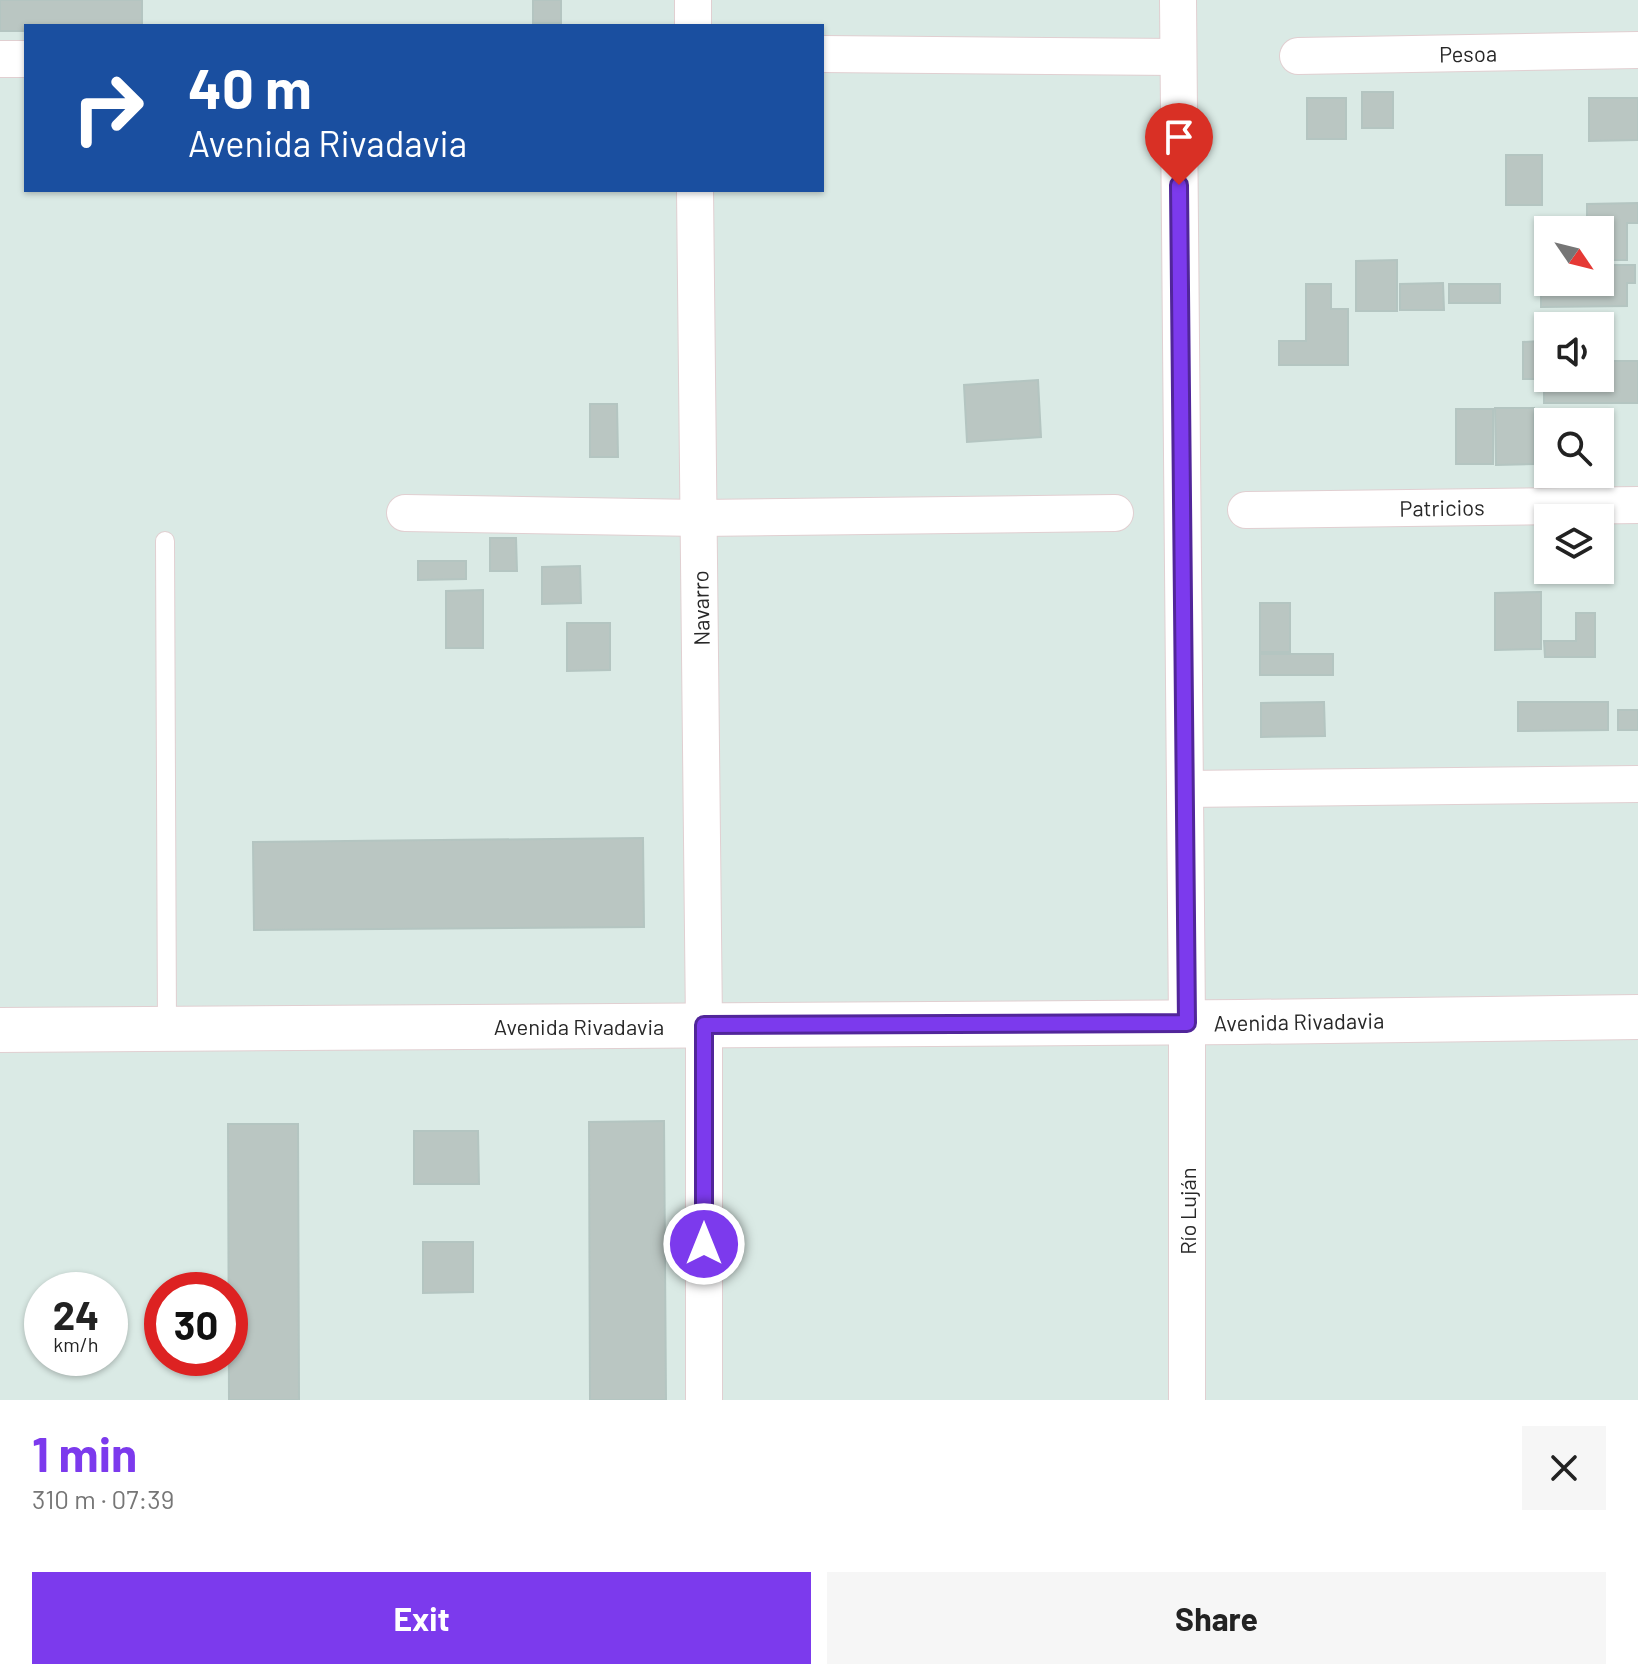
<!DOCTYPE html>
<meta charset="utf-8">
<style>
:root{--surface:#fff;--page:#f6f6f6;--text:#222;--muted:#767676;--accent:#7c3aed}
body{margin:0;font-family:Barlow,sans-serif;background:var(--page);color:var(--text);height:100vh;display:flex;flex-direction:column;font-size:30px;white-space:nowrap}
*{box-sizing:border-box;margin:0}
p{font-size:26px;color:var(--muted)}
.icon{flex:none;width:44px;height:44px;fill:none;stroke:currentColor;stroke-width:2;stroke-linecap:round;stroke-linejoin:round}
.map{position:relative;height:1400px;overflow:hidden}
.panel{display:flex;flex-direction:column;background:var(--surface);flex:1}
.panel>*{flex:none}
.banner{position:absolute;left:24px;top:24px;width:800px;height:168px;border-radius:0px;box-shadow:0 2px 6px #0004;background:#1a4fa0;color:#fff;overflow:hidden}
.needle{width:52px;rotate:125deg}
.controls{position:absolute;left:1534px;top:216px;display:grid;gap:16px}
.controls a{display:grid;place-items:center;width:80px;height:80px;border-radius:0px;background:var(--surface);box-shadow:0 2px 6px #0004;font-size:40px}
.speed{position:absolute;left:24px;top:1272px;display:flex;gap:16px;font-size:40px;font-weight:700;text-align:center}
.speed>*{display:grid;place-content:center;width:104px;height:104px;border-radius:50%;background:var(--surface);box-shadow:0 2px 6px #0004;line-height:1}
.speed small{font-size:20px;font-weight:400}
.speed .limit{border:12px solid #d22;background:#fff;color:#111}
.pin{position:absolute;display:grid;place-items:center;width:68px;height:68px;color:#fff;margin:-82px -34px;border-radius:50% 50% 50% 0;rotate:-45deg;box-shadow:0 0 8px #0007}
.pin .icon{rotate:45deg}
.me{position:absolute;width:88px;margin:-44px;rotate:0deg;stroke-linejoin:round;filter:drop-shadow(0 0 6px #0008)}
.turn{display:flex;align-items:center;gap:28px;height:168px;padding:0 32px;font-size:36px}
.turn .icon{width:104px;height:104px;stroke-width:2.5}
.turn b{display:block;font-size:56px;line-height:68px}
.round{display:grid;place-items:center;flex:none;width:84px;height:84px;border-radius:0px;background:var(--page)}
.summary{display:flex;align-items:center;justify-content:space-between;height:136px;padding:0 32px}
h1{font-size:48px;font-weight:700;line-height:60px;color:var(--accent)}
.button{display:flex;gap:16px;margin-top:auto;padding:16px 32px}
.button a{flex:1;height:92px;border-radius:0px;background:var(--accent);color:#fff;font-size:32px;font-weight:700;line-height:92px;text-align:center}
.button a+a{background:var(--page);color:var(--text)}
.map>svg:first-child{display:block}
</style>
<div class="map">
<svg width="1638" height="1400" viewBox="0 0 1638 1400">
<rect width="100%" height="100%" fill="#daeae5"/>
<g fill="#bac6c2" stroke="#b4c5c1" stroke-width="2">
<path d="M 0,0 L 142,0 L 142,26 L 26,26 L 26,31 L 0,31 Z"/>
<rect x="533" y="0" width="28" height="23"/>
<rect x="1362" y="92" width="31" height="36"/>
<rect x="1307" y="98" width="39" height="41"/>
<path d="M 1589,98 L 1638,98 L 1638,140 L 1589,141 Z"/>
<rect x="1506" y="155" width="36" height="50"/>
<path d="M 1638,203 L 1638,223 L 1627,223 L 1627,260 L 1600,260 L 1600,230 L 1587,230 L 1587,204 Z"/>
<path d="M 1397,260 L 1397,311 L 1356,311 L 1356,261 Z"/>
<path d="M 1600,265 L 1635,265 L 1635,283 L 1627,283 L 1627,306 L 1541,307 L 1541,293 L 1551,293 L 1551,282 L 1600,282 Z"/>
<path d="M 1443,283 L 1444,310 L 1400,310 L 1400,284 Z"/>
<path d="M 1306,284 L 1331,284 L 1331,309 L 1348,309 L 1348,365 L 1279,365 L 1279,341 L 1306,341 Z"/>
<rect x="1449" y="284" width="51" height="19"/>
<path d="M 1541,341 L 1542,379 L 1523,379 L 1523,342 Z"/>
<path d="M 1544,361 L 1548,361 L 1548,378 L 1600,378 L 1600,361 L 1638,361 L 1638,403 L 1544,403 Z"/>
<path d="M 1038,380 L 1041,437 L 967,442 L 964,385 Z"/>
<path d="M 590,404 L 617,404 L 618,457 L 590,457 Z"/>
<path d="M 1495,408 L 1534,408 L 1534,464 L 1496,465 Z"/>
<rect x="1456" y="409" width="37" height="55"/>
<path d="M 490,538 L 516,538 L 517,571 L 490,571 Z"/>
<path d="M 418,561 L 466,561 L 466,579 L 418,580 Z"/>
<path d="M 580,566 L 581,603 L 542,604 L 542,567 Z"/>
<path d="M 483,590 L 483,648 L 446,648 L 446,591 Z"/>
<path d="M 1541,592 L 1541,649 L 1495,650 L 1495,593 Z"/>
<rect x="1260" y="603" width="30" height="49"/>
<path d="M 1576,613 L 1595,613 L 1595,657 L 1545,657 L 1544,641 L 1576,641 Z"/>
<path d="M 567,623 L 610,623 L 610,670 L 567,671 Z"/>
<rect x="1260" y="654" width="73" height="21"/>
<path d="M 1324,702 L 1325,736 L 1261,737 L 1261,703 Z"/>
<path d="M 1518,702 L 1608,702 L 1608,730 L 1518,731 Z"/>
<rect x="1618" y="710" width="20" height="20"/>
<path d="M 643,838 L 644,927 L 254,930 L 253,842 Z"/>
<path d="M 664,1121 L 666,1400 L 590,1400 L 589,1122 Z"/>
<path d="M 228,1124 L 298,1124 L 299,1400 L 229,1400 Z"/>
<path d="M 414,1131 L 478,1131 L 479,1184 L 414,1184 Z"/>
<path d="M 423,1242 L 473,1242 L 473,1292 L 423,1293 Z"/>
</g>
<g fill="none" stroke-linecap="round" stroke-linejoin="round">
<g stroke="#e1cfd1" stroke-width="20">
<path id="lane" d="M 165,541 L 167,1029"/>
</g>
<g stroke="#e1cfd1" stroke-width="38">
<g id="street">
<path d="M 693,0 L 693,26"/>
<path d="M 1178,0 L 1187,1023 L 1187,1400"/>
<path d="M 822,54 L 1178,57"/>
<path d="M 1298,56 L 1638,50"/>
<path d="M 0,59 L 26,59"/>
<path d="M 695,190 L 704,1025 L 704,1400"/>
<path d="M 1246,510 L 1638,505"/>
<path d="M 405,513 L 699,518 L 1115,513"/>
<path d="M 1185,789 L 1638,784"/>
</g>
</g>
<g stroke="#e1cfd1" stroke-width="46">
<path id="secondary" d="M 0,1030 L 1242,1022 L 1638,1017"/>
</g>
<use href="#lane" stroke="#fff" stroke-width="18"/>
<use href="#street" stroke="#fff" stroke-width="36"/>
<use href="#secondary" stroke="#fff" stroke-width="44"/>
</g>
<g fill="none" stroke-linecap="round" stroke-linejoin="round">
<g stroke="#51269a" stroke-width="20">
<path id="route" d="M 704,1244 L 704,1025 L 1187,1023 L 1179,185"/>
</g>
<use href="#route" stroke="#7c3aed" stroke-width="14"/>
</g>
<g text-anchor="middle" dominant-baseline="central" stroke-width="6" stroke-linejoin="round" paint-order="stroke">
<g font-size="22" fill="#282828" stroke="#fff">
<text transform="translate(1468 53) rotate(-1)">Pesoa</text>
<text transform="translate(1442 507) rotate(-1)">Patricios</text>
<text transform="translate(700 608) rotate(-91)">Navarro</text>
<text transform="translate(1299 1021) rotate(-1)">Avenida Rivadavia</text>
<text x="579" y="1026">Avenida Rivadavia</text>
<text transform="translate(1187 1211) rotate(-90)">Río Luján</text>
</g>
</g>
</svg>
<div class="controls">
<a><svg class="needle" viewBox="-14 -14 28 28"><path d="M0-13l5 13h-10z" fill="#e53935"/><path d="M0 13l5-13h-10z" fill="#767676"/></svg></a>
<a><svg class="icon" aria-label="sound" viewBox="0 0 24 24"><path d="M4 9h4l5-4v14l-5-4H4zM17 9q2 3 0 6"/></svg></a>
<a><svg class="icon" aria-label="search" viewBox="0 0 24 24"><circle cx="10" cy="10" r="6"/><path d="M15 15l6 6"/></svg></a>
<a><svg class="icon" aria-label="layers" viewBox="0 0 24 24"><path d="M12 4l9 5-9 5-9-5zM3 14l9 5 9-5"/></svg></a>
</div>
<div class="speed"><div>24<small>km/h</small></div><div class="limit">30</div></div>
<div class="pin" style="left:1179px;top:185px;background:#d93025"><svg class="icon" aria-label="arrive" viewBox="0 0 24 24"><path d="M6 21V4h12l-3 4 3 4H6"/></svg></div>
<svg class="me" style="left:704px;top:1244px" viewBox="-20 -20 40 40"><circle r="17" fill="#7c3aed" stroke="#fff" stroke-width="3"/><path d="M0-11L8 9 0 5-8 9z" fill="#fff"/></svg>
<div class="banner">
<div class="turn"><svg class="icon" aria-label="right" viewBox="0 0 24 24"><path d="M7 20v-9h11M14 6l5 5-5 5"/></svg><div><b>40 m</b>Avenida Rivadavia</div></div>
</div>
</div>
<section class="panel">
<div class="summary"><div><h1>1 min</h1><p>310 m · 07:39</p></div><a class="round"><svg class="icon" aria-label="close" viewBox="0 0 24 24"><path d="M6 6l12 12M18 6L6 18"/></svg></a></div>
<div class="button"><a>Exit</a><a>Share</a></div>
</section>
